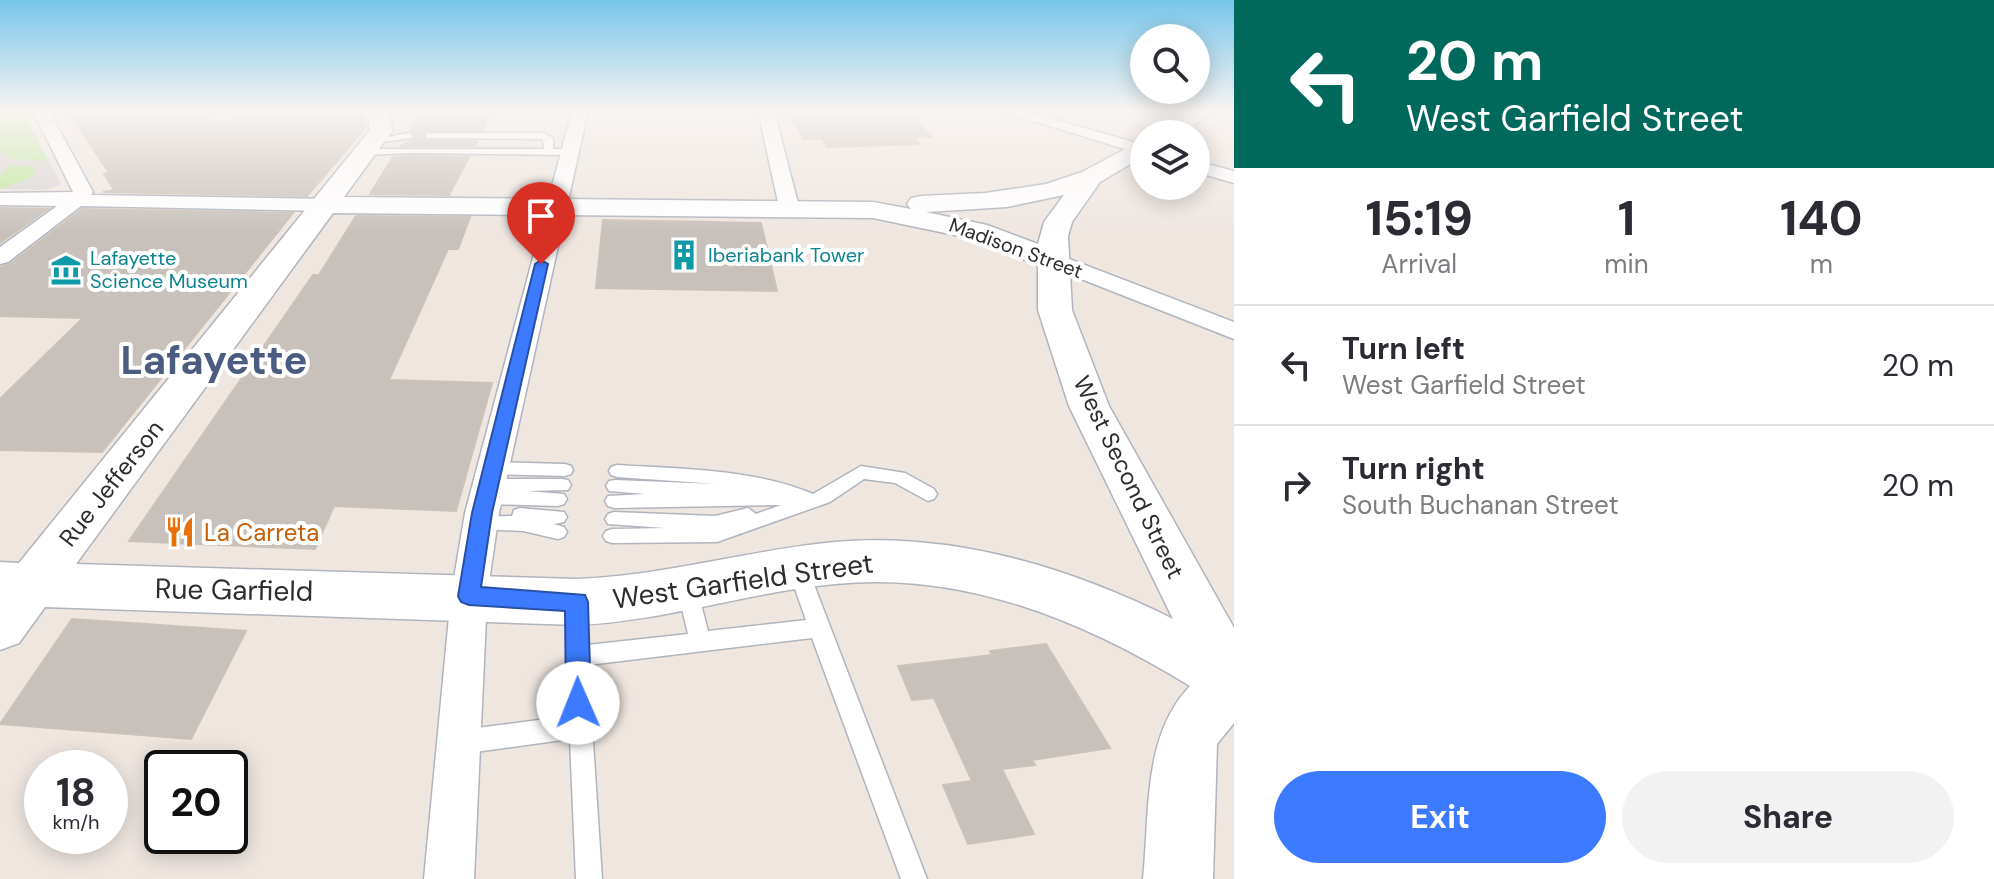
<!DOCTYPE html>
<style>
:root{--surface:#fff;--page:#f2f2f3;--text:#2b2b33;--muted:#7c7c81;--line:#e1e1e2;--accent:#3c7bff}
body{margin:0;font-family:"DM Sans",sans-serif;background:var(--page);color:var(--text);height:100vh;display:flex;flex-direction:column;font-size:30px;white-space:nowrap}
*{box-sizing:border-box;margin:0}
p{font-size:26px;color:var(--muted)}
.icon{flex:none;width:44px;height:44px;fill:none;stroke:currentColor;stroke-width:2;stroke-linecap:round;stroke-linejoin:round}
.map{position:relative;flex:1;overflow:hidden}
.details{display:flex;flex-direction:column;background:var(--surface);width:760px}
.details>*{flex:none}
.hud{background:#00695c;color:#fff;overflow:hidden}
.controls{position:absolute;left:1130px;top:24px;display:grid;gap:16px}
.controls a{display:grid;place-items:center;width:80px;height:80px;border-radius:50%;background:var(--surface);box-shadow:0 4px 20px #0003;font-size:40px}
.speed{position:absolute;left:24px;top:750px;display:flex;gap:16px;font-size:40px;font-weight:700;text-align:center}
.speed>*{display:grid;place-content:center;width:104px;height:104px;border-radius:50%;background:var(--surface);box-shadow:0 4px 20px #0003;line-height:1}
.speed small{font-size:20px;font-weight:400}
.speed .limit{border:4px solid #111;border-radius:12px;background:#fff;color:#111}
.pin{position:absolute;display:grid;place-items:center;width:68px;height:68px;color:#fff;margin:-82px -34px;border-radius:50% 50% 50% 0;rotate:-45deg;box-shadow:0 0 8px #0007}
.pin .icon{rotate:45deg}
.me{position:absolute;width:88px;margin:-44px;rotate:359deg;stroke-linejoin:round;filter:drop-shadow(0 0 6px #0008)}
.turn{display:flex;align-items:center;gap:28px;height:168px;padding:0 40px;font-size:36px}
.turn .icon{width:104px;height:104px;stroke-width:2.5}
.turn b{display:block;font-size:56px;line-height:68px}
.eta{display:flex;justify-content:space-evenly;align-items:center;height:136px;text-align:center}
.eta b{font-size:48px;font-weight:700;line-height:56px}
.cta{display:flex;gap:16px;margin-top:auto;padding:16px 40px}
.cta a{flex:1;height:92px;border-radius:48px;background:var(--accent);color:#fff;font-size:32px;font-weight:700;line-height:92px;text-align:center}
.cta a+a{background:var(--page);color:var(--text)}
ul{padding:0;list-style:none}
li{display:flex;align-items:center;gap:24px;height:120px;padding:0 40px;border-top:2px solid var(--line)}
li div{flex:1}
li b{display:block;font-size:30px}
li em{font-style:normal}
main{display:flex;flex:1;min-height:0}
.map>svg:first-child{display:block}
</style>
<main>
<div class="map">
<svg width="1234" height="879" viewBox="0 0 1234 879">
<rect width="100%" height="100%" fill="#efe6e0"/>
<path fill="#bfe69b" d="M 0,111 L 22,111 L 61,184 L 0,189 Z"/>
<path fill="#dbd6d3" d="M 0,152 L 12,159 L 49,161 L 61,184 L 46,190 L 0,189 L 29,179 L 36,171 L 32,167 L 10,165 L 0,175 Z"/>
<g fill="#c8c1bb" stroke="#cbc2b9" stroke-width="2">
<path d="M 68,111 L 200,111 L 215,124 L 273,111 L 355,111 L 367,126 L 307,196 L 103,192 L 114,190 L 104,174 L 109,173 Z"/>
<path d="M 423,111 L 490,111 L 482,130 L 429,130 L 423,134 L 426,141 L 477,141 L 475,146 L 400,146 L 414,140 L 414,132 L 410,130 Z"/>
<path d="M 787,111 L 907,111 L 932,137 L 914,137 L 920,144 L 827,147 L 822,139 L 804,139 Z"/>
<path d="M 393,157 L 410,156 L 469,157 L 449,195 L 370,194 Z"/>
<path d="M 0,208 L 48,209 L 0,243 Z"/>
<path d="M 82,209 L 293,213 L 102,452 L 0,450 L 0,399 L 83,318 L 0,316 L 0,267 L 10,264 Z"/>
<path d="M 356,216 L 470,217 L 458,249 L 448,249 L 389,380 L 492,383 L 456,511 L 334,506 L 315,549 L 129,541 L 313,275 L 319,275 Z"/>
<path d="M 603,220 L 761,223 L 777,291 L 596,288 Z"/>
<path d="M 72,619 L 246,631 L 191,739 L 0,724 Z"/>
<path d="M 1046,644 L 1110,748 L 1032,760 L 1035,765 L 1002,769 L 1034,834 L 968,844 L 943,785 L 972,781 L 934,698 L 912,700 L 898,666 L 992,655 L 990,651 Z"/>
</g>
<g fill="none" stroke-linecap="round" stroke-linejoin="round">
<g stroke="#b0b4bd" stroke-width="3">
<g id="lane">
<path d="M 409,133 L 412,134 L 412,138 L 375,143 L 371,140 Z"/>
<path d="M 429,133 L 544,133 L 553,138 L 553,149 L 569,149 L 574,152 L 569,155 L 410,153 L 366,155 L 361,152 L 366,149 L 544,149 L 543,139 L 426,138 L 426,134 Z"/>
<path d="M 493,462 L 565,464 L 571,466 L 573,470 L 571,474 L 565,476 L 493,474 L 487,472 L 485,468 L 487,464 Z"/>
<path d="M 617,465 C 681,469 755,469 813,494 L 861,466 L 905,473 L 934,489 L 937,494 L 934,499 L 928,501 L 895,483 L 864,479 L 830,502 L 717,542 L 612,543 L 606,541 L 603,536 L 606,531 L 612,529 L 665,528 L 608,524 L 605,519 L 608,514 L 614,512 L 715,516 L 748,508 L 756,514 L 781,505 L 614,508 L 608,506 L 605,501 L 608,496 L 645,494 L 609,491 L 606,486 L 609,481 L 615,480 L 717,484 L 617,477 L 611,475 L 609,471 L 611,467 Z"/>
<path d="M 490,479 L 562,479 L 568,480 L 571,485 L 568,490 L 527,491 L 564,494 L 567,499 L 564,504 L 558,506 L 486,504 L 480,502 L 477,497 L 480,492 L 487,490 L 481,485 L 484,480 Z"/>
<path d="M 520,508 L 564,512 L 567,517 L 564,522 L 554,524 L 564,527 L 567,532 L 564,537 L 558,539 L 523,531 L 481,529 L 475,527 L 472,522 L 475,517 L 512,516 L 514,510 Z"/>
<path d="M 798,561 L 805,563 L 808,569 L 927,879 L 901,879 L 812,638 L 588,665 L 602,879 L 576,879 L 570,739 L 461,754 L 453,750 L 449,742 L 453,734 L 461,730 L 569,716 L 567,606 L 570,600 L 577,597 L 584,600 L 587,606 L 587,645 L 688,634 L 678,592 L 681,586 L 688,583 L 695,586 L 698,592 L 708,631 L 806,620 L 788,569 L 791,563 Z"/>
</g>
</g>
<g stroke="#b0b4bd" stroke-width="3">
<g id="street">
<path d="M 33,111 L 49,111 L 93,192 L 91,195 L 327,199 L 337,205 L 327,211 L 81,206 L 8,262 L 0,264 L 0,247 L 57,206 L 0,205 L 0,193 L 73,192 Z"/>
<path d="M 572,111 L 588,111 L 499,513 L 487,596 L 474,879 L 424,879 L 451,596 L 465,513 Z"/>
<path d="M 758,111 L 774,111 L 799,207 L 796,211 L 789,213 L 779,207 Z"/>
<path d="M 1001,111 L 1025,111 L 1144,145 L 1144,155 Z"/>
<path d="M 1196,161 L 1234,171 L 1234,183 L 1196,172 Z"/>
<path d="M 1051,252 L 1234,322 L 1234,339 L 1043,264 L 1040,259 L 1043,254 Z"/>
</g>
</g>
<g stroke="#b0b4bd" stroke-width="3">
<g id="secondary">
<path d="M 358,111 L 383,111 L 391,119 L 392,131 L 344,197 L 873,202 L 911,209 L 907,204 L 911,198 L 921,196 L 985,193 L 1046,184 L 1082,172 L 1144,139 L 1144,156 L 1100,182 L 1072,222 L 1068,236 L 1072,310 L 1109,406 L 1234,628 L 1234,723 L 1217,744 L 1213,879 L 1143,879 C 1150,814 1142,736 1190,686 C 1082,620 963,571 835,584 C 748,592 665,621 577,625 L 45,607 L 19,643 L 0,650 L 0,562 L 19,563 L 370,130 L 369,121 ZM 1064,195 L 1044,222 L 1038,244 L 987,225 L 926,212 L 1007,207 ZM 333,213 L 873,218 L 969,238 L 1038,265 L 1038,310 L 1069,406 L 1173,619 C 1069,567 952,532 835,542 C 748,550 665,576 577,579 L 76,564 Z"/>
<path d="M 1188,111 L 1214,111 L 1180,134 L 1153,134 Z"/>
</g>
</g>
<use href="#lane" fill="#fff" fill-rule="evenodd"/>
<use href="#street" fill="#fff" fill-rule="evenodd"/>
<use href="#secondary" fill="#fff" fill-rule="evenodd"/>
</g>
<linearGradient id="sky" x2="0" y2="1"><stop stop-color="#78c6ec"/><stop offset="0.47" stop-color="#f8f4f1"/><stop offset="1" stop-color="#f8f4f1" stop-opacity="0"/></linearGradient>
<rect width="1234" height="234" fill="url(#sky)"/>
<path fill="#3c7bff" stroke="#2750a6" stroke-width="2" d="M 541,260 L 548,264 L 492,513 L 481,587 L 585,595 L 588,602 L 591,703 L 587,712 L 578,715 L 569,712 L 566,703 L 565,611 L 469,605 L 461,602 L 458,596 L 472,513 L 535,264 Z"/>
<defs>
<g id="building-bare" transform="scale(2.4)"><path d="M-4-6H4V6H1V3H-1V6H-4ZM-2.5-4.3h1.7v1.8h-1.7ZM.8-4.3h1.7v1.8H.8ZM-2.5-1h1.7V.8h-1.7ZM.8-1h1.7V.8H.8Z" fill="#0f9aa8" stroke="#fff" stroke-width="2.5" paint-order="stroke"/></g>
<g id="museum-bare" transform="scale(2.4)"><path d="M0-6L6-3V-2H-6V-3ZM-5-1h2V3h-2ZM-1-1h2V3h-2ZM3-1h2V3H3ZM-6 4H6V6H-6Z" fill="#0f9aa8" stroke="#fff" stroke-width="2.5" paint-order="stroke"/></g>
<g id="restaurant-bare" transform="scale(2.4)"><path d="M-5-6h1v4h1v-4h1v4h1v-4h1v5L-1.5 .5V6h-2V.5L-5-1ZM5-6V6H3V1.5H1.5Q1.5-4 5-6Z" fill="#e8710a" stroke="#fff" stroke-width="2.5" paint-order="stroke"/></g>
</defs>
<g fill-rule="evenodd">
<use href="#building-bare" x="684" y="255"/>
<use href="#museum-bare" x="66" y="270"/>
<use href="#restaurant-bare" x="180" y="532"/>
</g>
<g text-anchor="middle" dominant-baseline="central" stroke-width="8" stroke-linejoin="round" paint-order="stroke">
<g font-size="20" fill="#2d2d2d" stroke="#fff">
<text transform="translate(1016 248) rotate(20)">Madison Street</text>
</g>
<g font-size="20" fill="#0d838f" stroke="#fff" text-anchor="start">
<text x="708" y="255">Iberiabank Tower</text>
<text x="90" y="258">Lafayette<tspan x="90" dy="23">Science Museum</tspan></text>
</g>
<g font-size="24" fill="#2d2d2d" stroke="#fff">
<text transform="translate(1129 477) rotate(64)">West Second Street</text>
<text transform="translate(111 483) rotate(-52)">Rue Jefferson</text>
</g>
<g font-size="24" fill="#c56008" stroke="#fff" text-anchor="start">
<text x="204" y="532">La Carreta</text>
</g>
<g font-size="28" fill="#2d2d2d" stroke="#fff">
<text transform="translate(743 581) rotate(-8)">West Garfield Street</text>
<text transform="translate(234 590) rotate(1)">Rue Garfield</text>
</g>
<g font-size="40" font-weight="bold" fill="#4b5c80" stroke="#fff">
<text x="214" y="360">Lafayette</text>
</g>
</g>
</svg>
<div class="controls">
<a><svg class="icon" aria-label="search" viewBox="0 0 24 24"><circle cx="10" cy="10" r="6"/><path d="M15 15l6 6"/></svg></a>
<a><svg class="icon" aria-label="layers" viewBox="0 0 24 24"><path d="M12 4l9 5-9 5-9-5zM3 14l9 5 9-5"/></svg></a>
</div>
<div class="speed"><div>18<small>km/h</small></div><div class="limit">20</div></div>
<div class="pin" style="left:541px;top:264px;background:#d93025"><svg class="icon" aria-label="arrive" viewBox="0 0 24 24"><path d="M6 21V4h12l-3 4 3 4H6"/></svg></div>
<svg class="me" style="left:578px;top:703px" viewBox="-20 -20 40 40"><circle r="19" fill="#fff"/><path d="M0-13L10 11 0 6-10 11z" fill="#3c7bff"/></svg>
</div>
<section class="details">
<div class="hud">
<div class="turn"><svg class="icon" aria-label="left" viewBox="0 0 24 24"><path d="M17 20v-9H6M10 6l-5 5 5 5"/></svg><div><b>20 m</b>West Garfield Street</div></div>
</div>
<div class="eta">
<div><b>15:19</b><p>Arrival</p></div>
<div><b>1</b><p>min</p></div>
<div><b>140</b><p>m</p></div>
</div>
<ul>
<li><svg class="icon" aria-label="left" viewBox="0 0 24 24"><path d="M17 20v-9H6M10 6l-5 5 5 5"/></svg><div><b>Turn left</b><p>West Garfield Street</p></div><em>20 m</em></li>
<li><svg class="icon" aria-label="right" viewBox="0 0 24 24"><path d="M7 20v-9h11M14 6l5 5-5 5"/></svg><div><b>Turn right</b><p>South Buchanan Street</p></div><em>20 m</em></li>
</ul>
<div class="cta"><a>Exit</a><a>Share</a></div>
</section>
</main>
